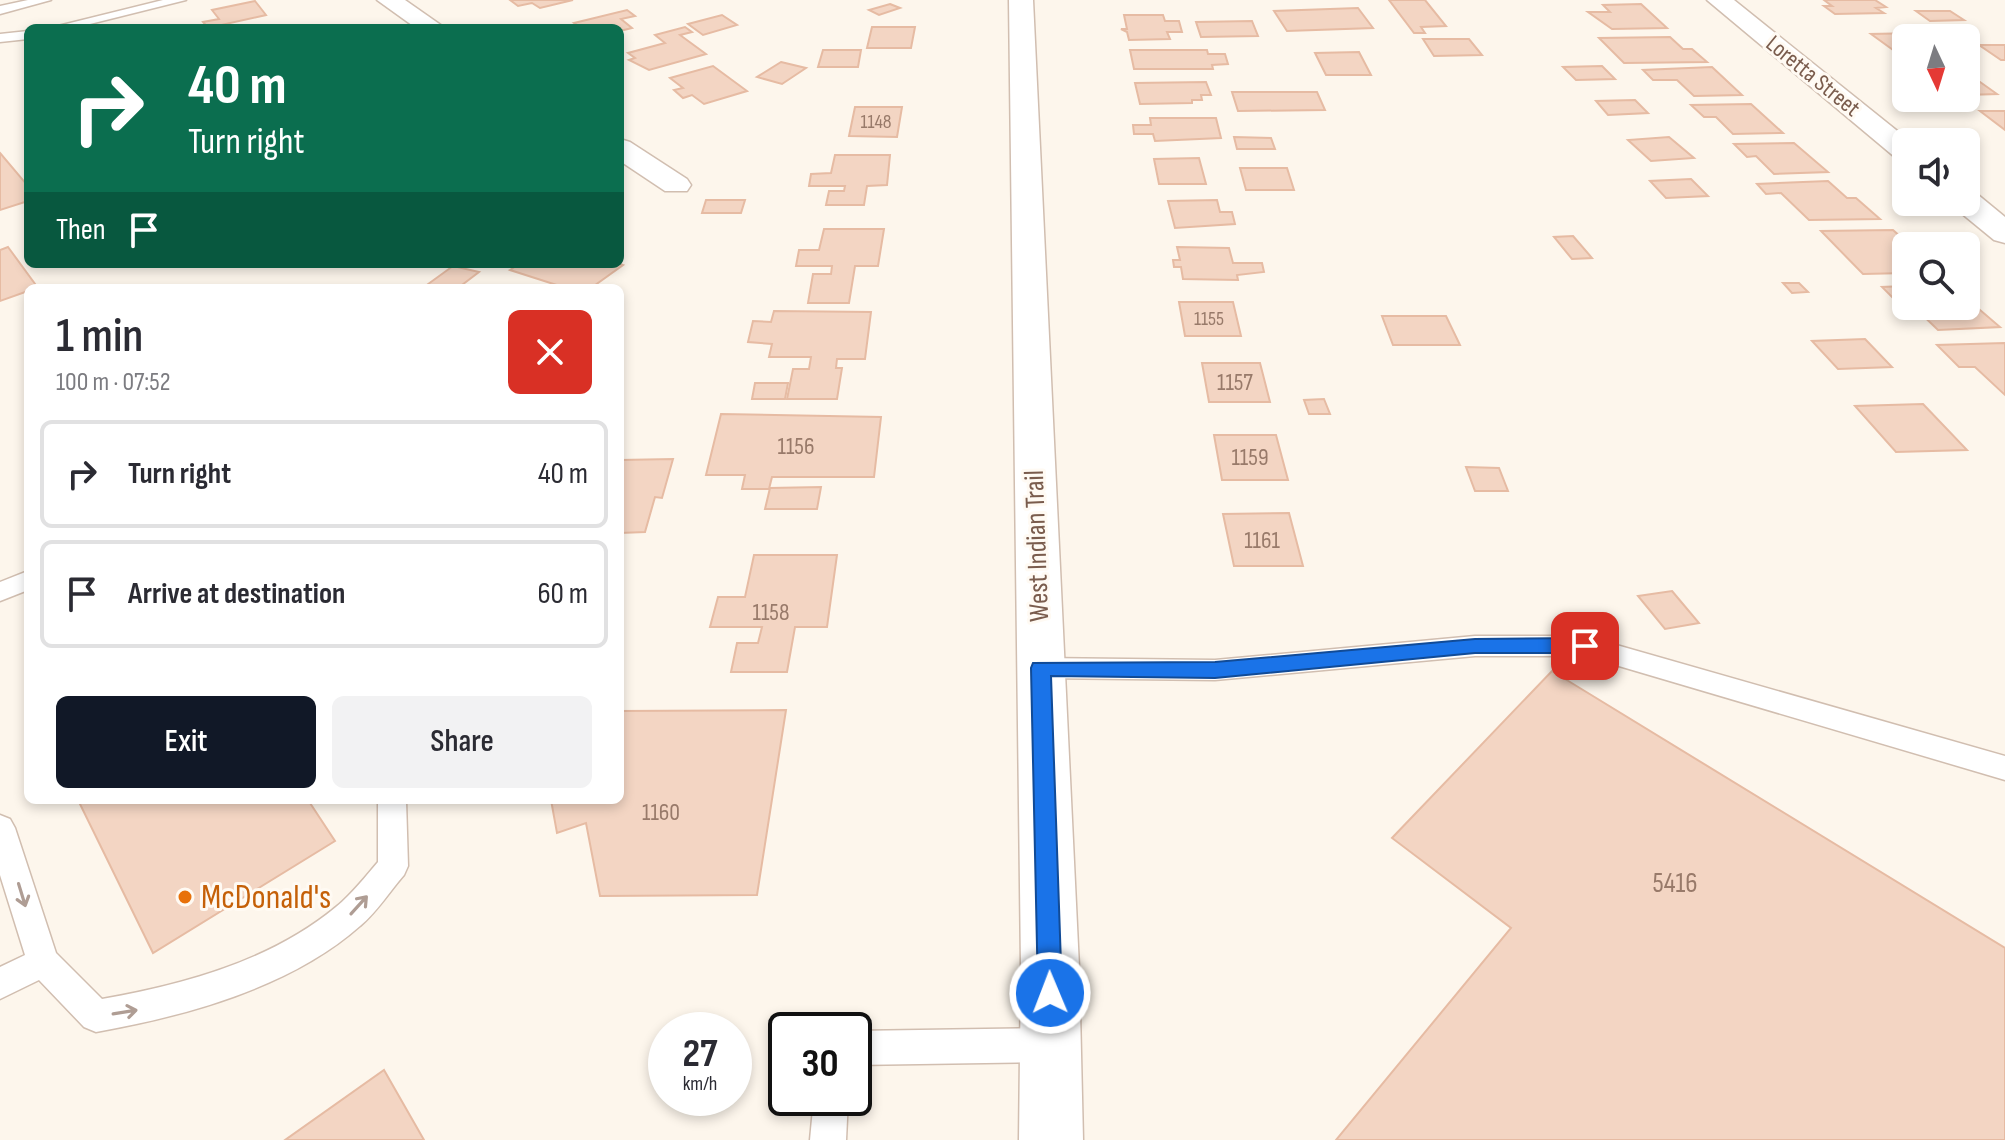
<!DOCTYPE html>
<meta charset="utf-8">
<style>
:root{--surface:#fff;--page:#f2f2f3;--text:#2b2b33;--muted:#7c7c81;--line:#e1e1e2;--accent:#111827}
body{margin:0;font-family:"Sofia Sans Condensed",sans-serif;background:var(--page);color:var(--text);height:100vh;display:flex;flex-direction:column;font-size:30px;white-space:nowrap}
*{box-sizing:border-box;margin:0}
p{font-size:26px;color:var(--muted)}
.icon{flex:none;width:44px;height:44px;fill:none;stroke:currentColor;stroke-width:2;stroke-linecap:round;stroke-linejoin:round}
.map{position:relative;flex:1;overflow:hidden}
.side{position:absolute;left:24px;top:284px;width:600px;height:520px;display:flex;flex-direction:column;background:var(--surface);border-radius:12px;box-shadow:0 4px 12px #0003}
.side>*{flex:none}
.hud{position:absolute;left:24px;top:24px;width:600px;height:244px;border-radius:12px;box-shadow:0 4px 12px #0003;background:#0b6e4f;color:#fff;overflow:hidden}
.needle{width:52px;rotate:176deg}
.buttons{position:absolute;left:1892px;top:24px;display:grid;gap:16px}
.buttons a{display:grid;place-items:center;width:88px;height:88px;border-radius:12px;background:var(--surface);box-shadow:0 4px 12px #0003;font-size:40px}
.speed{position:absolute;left:648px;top:1012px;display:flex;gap:16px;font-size:40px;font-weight:700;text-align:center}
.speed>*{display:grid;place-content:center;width:104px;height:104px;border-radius:50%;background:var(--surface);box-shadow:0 4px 12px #0003;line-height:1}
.speed small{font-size:20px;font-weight:400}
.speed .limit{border:4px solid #111;border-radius:12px;background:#fff;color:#111}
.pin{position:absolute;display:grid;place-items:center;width:68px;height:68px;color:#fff;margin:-34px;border-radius:16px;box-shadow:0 4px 12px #0006}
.me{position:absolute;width:88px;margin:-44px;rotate:359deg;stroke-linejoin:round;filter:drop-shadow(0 0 6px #0008)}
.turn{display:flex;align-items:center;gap:28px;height:168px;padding:0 32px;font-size:36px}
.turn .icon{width:104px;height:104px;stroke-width:2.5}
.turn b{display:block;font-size:56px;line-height:68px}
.then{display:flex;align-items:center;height:76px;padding:0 32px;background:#0003;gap:16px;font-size:30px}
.round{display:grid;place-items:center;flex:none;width:84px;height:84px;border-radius:12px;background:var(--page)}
.head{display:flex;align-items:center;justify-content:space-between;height:136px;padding:0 32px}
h1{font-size:48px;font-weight:600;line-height:60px}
.cta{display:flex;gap:16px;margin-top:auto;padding:16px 32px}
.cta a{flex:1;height:92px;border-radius:12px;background:var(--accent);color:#fff;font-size:32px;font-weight:600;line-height:92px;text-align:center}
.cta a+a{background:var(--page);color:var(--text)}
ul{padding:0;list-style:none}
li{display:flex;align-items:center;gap:24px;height:108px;margin:0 16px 12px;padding:0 16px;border:4px solid var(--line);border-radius:12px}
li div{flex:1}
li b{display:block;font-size:30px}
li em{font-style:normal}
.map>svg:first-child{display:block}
</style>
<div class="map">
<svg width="2005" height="1140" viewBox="0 0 2005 1140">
<rect width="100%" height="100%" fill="#fdf6ec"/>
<g fill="#f3d5c3" stroke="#e6bba3" stroke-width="2">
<path d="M 510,0 L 573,0 L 540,8 L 532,3 L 518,6 Z"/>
<path d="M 1389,0 L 1425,0 L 1446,26 L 1421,27 L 1425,33 L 1414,33 Z"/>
<path d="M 1824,0 L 1875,0 L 1886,7 L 1876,8 L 1884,13 L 1835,14 L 1824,6 L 1832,6 Z"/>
<path d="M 255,1 L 266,15 L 208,28 L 203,22 L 219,19 L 212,10 Z"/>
<path d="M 890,4 L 900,8 L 879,15 L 869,10 Z"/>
<path d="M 1641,4 L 1667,28 L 1612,29 L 1588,12 L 1610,12 L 1603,5 Z"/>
<path d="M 1358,8 L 1373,28 L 1287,31 L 1274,11 Z"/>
<path d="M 627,10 L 635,16 L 621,19 L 632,28 L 620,31 L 620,28 L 581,28 L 574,23 Z"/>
<path d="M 1916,11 L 1950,11 L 1964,20 L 1930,21 Z"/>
<path d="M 722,15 L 737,25 L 703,35 L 688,24 Z"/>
<path d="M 1124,15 L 1163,15 L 1165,21 L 1179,21 L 1182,32 L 1167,32 L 1170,39 L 1129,40 L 1127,32 L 1121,29 L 1127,29 Z"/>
<path d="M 1252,21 L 1258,36 L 1201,37 L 1196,22 Z"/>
<path d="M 685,27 L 692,32 L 680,35 L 706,54 L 649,70 L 629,60 L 635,58 L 628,53 L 665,43 L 655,35 Z"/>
<path d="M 872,27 L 915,27 L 911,48 L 867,48 Z"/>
<path d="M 1919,33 L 1926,38 L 1906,38 L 1906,55 L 1900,55 L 1871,34 Z"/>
<path d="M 1670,37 L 1683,49 L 1692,49 L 1707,62 L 1624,63 L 1599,38 Z"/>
<path d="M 1423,39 L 1469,39 L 1482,55 L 1434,56 Z"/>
<path d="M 1979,45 L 2005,45 L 2005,60 L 2001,60 Z"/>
<path d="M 823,50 L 861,50 L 858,67 L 818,67 Z"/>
<path d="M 1130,50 L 1207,50 L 1208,54 L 1225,54 L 1228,64 L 1212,65 L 1213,69 L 1134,69 Z"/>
<path d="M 1359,52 L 1371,75 L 1326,75 L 1315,53 Z"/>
<path d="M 781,62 L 806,68 L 782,84 L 757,77 Z"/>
<path d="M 713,66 L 747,91 L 704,104 L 692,95 L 683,98 L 674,90 L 683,88 L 670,78 Z"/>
<path d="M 1602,66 L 1615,79 L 1576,80 L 1563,67 Z"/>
<path d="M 1712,67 L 1742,95 L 1694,96 L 1677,80 L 1653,80 L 1643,70 Z"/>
<path d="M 1966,72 L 1997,94 L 1966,95 Z"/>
<path d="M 1206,82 L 1211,95 L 1201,95 L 1202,100 L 1192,100 L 1192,103 L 1140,104 L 1135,83 Z"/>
<path d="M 1232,92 L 1317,92 L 1325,110 L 1238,111 Z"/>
<path d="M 1635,100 L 1648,113 L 1608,115 L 1596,101 Z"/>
<path d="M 1751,104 L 1783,133 L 1733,134 L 1716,117 L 1704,117 L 1691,105 Z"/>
<path d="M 855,107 L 902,107 L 897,137 L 849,136 Z"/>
<path d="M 1980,111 L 2005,111 L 2005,130 Z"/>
<path d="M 1150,118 L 1216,118 L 1221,138 L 1155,141 L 1153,134 L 1134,134 L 1133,125 L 1151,125 Z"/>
<path d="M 1234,137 L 1271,138 L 1275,149 L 1237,149 Z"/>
<path d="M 1669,137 L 1694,158 L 1651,161 L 1628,140 Z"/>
<path d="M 1794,143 L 1828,172 L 1774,174 L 1756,156 L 1747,157 L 1734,144 Z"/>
<path d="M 0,153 L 28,186 L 28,201 L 0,210 Z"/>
<path d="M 835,155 L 890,155 L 887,185 L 867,186 L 864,205 L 826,205 L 829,191 L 844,191 L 845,186 L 809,186 L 811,174 L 831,173 Z"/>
<path d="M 1199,158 L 1206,184 L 1159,184 L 1154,159 Z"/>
<path d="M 1240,168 L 1287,168 L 1294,190 L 1246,190 Z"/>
<path d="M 1691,179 L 1708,196 L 1666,198 L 1650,181 Z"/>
<path d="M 1828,181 L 1847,198 L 1856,198 L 1880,219 L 1809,220 L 1781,193 L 1766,194 L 1757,184 Z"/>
<path d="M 706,200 L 745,200 L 741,213 L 702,213 Z"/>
<path d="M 1217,200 L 1220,212 L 1232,212 L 1235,224 L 1175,228 L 1168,201 Z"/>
<path d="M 824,229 L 884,229 L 878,266 L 855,266 L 849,303 L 808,303 L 813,274 L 831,274 L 832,266 L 796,266 L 799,250 L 819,250 Z"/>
<path d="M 1893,230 L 1911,246 L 1906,246 L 1906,273 L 1863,274 L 1821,231 Z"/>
<path d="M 1573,236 L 1592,258 L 1572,259 L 1554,237 Z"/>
<path d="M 8,247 L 38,288 L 28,288 L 28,291 L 0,301 L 0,250 Z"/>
<path d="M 1177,247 L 1229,248 L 1233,263 L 1262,263 L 1264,272 L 1237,275 L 1238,280 L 1183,279 L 1181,267 L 1174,267 L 1173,260 L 1180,260 Z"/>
<path d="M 519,264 L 620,264 L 623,265 L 591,288 L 566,288 L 510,270 Z"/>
<path d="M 453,266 L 479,272 L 458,288 L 424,287 Z"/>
<path d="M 1783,283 L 1799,283 L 1808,292 L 1792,293 Z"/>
<path d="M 1906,286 L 1906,304 L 1899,304 L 1882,287 Z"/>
<path d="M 1966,298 L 2000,327 L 1938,330 L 1913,306 L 1966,306 Z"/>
<path d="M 1179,302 L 1233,302 L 1241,336 L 1185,336 Z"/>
<path d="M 774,311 L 871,312 L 865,359 L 837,359 L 836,368 L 842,368 L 837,399 L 787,399 L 793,369 L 809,369 L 811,357 L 769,357 L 772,344 L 748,342 L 753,321 L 771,322 Z"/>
<path d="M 1382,316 L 1446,316 L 1460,345 L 1393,345 Z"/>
<path d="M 1865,339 L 1892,367 L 1838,369 L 1812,341 Z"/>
<path d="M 2005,343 L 2005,395 L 1975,367 L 1959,367 L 1937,345 Z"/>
<path d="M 1202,363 L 1260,363 L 1270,402 L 1209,402 Z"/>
<path d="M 755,383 L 788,383 L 785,399 L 752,399 Z"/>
<path d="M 1324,399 L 1330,414 L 1309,414 L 1304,400 Z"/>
<path d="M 1923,404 L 1967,450 L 1896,452 L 1855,406 Z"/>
<path d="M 721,414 L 881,417 L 874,477 L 772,477 L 769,489 L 742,489 L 745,475 L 706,475 Z"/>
<path d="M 1214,435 L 1276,435 L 1288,480 L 1222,480 Z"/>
<path d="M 673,459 L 662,498 L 655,497 L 645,532 L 620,533 L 620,460 Z"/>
<path d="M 1466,467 L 1499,468 L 1508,491 L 1475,491 Z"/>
<path d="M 821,487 L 817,509 L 765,509 L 770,488 Z"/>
<path d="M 1289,513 L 1303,566 L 1234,566 L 1223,514 Z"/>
<path d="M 754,555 L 837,555 L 827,627 L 795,627 L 787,672 L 731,672 L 737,643 L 758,643 L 762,627 L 710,627 L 718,597 L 745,597 Z"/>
<path d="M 1672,591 L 1699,623 L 1665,629 L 1638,596 Z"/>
<path d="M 1552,671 L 2005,948 L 2005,1140 L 1336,1140 L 1511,928 L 1392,838 Z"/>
<path d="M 786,710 L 757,895 L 600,896 L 586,823 L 557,833 L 551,800 L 620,800 L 620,711 Z"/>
<path d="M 78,800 L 308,800 L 335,841 L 153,953 Z"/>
<path d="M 384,1070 L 424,1140 L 285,1140 Z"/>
</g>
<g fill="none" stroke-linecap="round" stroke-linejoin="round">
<g stroke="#d1beb0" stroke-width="3">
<g id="lane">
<path d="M 28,0 L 51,0 L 0,14 L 0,6 Z"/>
<path d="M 163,0 L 186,0 L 74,28 L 50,28 Z"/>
<path d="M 28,31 L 28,39 L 0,42 L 0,34 Z"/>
<path d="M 28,571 L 28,590 L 0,601 L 0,582 Z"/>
<path d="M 1475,636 L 1585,636 L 2005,756 L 2005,780 L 1585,656 L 1475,656 L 1215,680 L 1040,678 L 1031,675 L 1027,668 L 1031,661 L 1040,658 L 1215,660 Z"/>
<path d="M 378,800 L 406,800 L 408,866 L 404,875 C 389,892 377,912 360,926 C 290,988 185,1016 96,1032 L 84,1027 L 39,980 L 0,999 L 0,967 L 25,955 L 0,875 L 0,815 L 10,819 L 15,828 L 56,953 L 102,999 C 183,985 271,961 336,907 C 352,894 365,877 378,862 Z"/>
<path d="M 1050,1028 L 1062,1033 L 1067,1045 L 1062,1057 L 1050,1062 L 854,1065 L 854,1031 Z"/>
<path d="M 814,1098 L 848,1098 L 846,1140 L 810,1140 Z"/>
</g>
</g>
<g stroke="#d1beb0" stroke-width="3">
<g id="street">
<path d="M 377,0 L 405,0 L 445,28 L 416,28 Z"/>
<path d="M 1009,0 L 1033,0 L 1079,967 L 1083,1140 L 1019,1140 L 1021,967 Z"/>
<path d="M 1707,0 L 1734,0 L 1911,142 L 1906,142 L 1906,161 L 1896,158 Z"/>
<path d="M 620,139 L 630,142 L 687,179 L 691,185 L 687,191 L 665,191 L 620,161 Z"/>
<path d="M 1966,192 L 1977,194 L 2005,217 L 2005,243 L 1994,240 L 1955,208 L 1951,202 L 1966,202 Z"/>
</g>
</g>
<use href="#lane" fill="#fff" fill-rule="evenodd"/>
<use href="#street" fill="#fff" fill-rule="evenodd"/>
</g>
<defs><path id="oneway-shaft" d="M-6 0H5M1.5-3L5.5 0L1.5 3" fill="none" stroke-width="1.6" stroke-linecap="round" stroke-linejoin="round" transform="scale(2)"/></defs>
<g stroke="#af9d94">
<use href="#oneway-shaft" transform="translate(22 895) rotate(73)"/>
<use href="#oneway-shaft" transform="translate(359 905) rotate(-48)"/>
<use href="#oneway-shaft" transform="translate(125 1012) rotate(-9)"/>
</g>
<path fill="#1a73e8" stroke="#114b97" stroke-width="2" d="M 1585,638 L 1594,646 L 1585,653 L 1475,653 L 1215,678 L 1051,676 L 1062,993 L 1058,1001 L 1050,1004 L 1041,1001 L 1038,993 L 1031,668 L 1033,663 L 1215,662 L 1475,639 Z"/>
<circle fill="#e8710a" stroke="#fffaf3" stroke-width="3" cx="185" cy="897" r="8"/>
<g text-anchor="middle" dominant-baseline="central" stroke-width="6" stroke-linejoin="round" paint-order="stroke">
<g font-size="20" fill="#987a6a">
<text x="876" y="122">1148</text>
<text x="1209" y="319">1155</text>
</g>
<g font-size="24" fill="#7a5c4d" stroke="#fffaf3">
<text transform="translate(1813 76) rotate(39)">Loretta Street</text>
</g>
<g font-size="24" fill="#987a6a">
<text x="1235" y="382">1157</text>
<text x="796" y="446">1156</text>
<text x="1250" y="457">1159</text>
<text x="1262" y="540">1161</text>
<text x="771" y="612">1158</text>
<text x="661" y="812">1160</text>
</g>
<g font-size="28" fill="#7a5c4d" stroke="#fffaf3">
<text transform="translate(1037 546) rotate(-92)">West Indian Trail</text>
</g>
<g font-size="28" fill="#987a6a">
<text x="1675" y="883">5416</text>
</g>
<g font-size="34" fill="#c56008" stroke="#fffaf3" text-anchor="start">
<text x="201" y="897">McDonald's</text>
</g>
</g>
</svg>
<div class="buttons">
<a><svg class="needle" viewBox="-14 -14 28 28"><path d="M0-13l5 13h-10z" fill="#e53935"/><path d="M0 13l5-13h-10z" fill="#7c7c81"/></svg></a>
<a><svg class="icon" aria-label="sound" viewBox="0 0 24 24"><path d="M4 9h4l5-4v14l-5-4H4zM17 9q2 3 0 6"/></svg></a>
<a><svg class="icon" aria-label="search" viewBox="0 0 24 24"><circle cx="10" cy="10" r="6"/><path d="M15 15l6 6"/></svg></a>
</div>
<div class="speed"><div>27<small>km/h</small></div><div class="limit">30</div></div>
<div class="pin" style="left:1585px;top:646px;background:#d93025"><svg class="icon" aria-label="arrive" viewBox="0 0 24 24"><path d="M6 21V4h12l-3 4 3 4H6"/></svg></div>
<svg class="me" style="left:1050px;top:993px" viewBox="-20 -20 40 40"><circle r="17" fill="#1a73e8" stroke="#fff" stroke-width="3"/><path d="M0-11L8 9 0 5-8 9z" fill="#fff"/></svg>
<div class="hud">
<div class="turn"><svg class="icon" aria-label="right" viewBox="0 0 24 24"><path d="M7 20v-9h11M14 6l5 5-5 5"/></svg><div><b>40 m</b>Turn right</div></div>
<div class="then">Then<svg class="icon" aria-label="arrive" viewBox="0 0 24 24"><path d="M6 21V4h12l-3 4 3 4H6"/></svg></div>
</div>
<section class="side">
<div class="head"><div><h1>1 min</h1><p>100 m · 07:52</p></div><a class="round" style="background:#d93025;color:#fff"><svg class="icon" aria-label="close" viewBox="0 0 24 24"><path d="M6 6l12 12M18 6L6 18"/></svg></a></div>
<ul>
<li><svg class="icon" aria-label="right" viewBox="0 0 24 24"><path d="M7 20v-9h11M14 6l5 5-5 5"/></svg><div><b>Turn right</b></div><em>40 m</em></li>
<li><svg class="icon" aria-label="arrive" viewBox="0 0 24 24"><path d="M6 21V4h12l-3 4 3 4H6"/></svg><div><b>Arrive at destination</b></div><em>60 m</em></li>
</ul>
<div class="cta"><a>Exit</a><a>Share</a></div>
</section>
</div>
